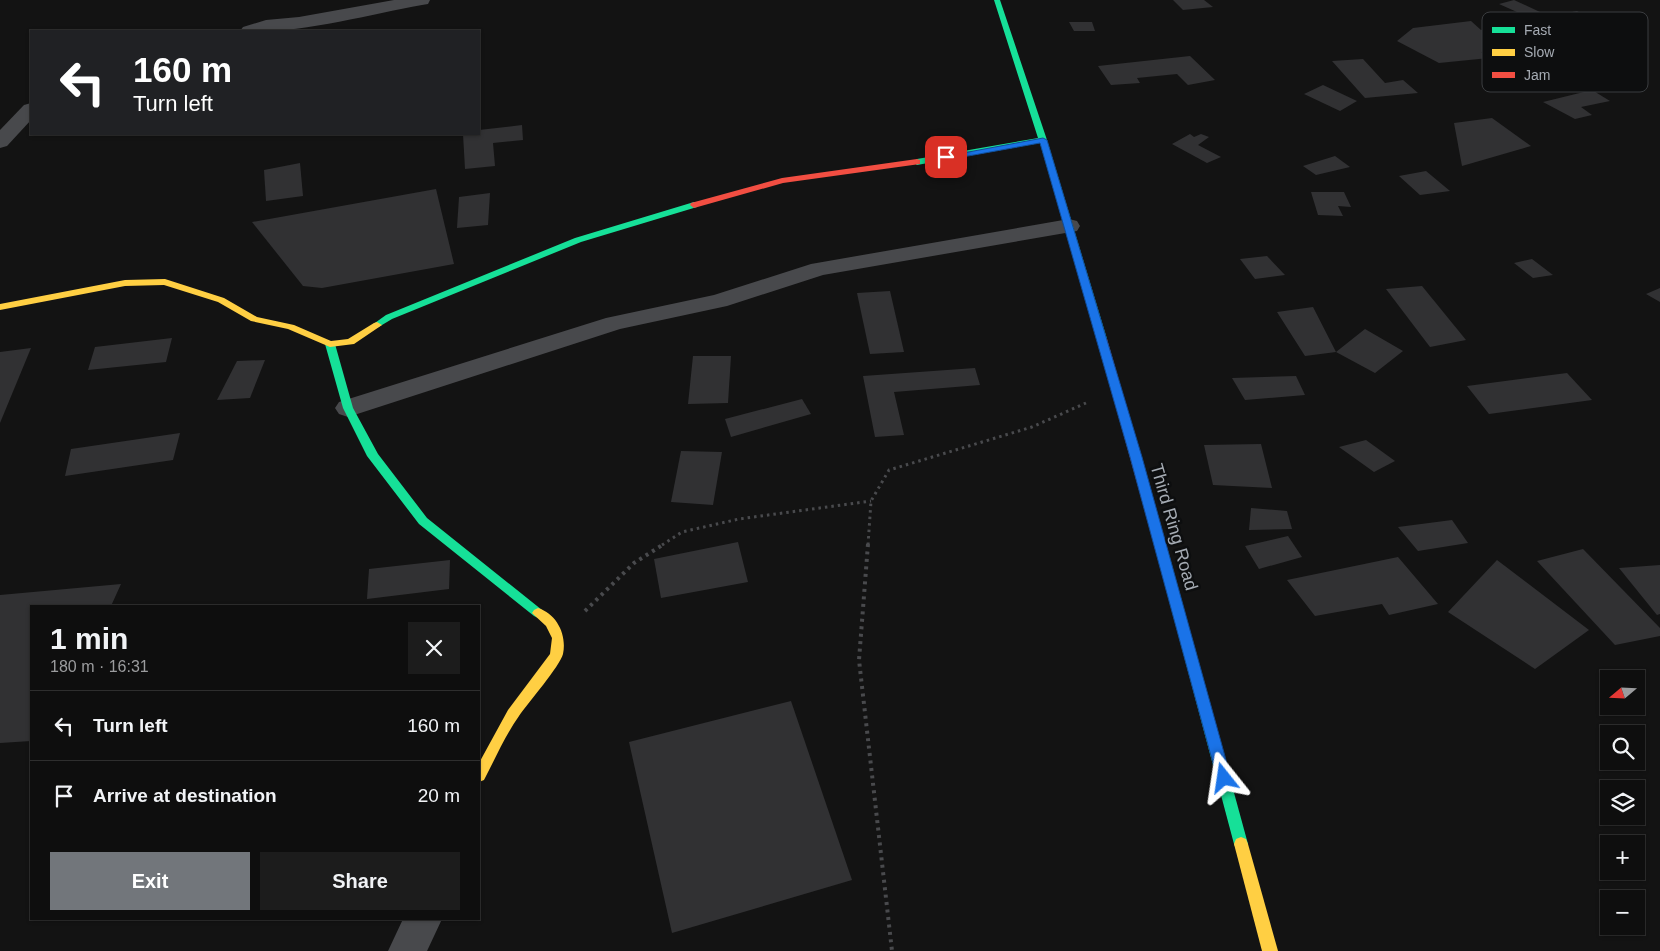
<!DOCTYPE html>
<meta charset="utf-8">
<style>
:root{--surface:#0e0e0e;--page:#1c1c1c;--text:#f1f3f6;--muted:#9b9c9e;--line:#2e2e2e;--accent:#72767b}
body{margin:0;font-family:Arial,sans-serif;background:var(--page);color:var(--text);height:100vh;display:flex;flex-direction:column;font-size:19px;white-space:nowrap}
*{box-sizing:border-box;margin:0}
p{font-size:16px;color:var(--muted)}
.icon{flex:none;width:28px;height:28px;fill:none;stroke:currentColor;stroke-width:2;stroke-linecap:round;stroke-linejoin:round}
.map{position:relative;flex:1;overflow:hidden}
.drawer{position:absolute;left:30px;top:605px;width:450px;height:315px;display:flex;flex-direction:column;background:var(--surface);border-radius:0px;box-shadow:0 1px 4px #0004,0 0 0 1px var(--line)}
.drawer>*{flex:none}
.guide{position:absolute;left:30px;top:30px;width:450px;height:105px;border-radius:0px;box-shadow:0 1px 4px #0004,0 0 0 1px var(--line);background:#202124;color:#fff;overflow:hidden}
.needle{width:32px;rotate:251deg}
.fabs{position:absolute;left:1600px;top:670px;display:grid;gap:10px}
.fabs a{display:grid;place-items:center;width:45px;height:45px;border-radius:0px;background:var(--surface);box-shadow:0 1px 4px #0004,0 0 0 1px var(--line);font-size:25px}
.pin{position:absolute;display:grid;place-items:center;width:42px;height:42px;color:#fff;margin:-21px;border-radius:10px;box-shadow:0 2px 8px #0006}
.me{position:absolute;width:55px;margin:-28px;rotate:345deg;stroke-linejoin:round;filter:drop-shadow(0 0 4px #0008)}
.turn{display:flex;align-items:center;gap:18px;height:105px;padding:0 20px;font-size:22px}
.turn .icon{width:65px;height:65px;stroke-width:2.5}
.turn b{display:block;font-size:35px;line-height:42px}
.round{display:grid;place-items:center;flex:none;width:52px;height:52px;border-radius:0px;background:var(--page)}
.overview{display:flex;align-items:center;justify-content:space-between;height:85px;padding:0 20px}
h1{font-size:30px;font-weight:600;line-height:38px}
.cta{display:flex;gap:10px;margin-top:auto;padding:10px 20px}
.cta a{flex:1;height:58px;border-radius:0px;background:var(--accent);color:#fff;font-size:20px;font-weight:600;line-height:58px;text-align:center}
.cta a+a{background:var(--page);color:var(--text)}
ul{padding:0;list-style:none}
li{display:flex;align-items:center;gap:15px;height:70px;padding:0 20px;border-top:1px solid var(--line)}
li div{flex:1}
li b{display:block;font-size:19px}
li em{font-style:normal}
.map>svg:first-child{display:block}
</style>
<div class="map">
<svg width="1660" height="951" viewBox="0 0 1660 951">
<rect width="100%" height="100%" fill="#131313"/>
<g fill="#313133">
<path d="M 1173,0 L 1204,0 L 1213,7 L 1183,10 Z"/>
<path d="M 1514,0 L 1540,12 L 1526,16 L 1499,4 Z"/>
<path d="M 1577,11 L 1597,23 L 1524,38 L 1575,69 L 1545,72 L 1513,50 L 1481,52 L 1489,58 L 1439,63 L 1397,41 L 1413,28 L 1471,21 L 1481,30 Z"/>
<path d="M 1069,22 L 1092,22 L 1095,31 L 1074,31 Z"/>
<path d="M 1190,56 L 1215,80 L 1188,85 L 1177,74 L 1137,78 L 1140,83 L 1111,85 L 1098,66 Z"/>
<path d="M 1363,59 L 1385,83 L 1403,80 L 1418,93 L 1365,98 L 1332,61 Z"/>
<path d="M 1323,85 L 1357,101 L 1340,111 L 1304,94 Z"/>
<path d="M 1592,90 L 1610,101 L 1581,107 L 1592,115 L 1575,119 L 1543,102 Z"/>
<path d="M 1492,118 L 1531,146 L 1462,166 L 1454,123 Z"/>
<path d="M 522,125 L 523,140 L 493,143 L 495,166 L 465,169 L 463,134 L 479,134 L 479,130 Z"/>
<path d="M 1190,134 L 1194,137 L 1201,134 L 1209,137 L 1198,145 L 1221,157 L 1207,163 L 1172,144 Z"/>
<path d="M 1335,156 L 1350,167 L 1316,175 L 1303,166 Z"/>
<path d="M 300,163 L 303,196 L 266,201 L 264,170 Z"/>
<path d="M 1426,171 L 1450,191 L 1420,195 L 1399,176 Z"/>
<path d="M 436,189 L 454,264 L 322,288 L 303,286 L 252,222 Z"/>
<path d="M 1311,192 L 1344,192 L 1351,207 L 1338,206 L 1343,216 L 1318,215 Z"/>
<path d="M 490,193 L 488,225 L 457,228 L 459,197 Z"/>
<path d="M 1267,256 L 1285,275 L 1255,279 L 1240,259 Z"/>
<path d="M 1532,259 L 1553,275 L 1533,278 L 1514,263 Z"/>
<path d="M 1422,286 L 1466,340 L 1430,347 L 1386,289 Z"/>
<path d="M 1660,288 L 1660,302 L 1646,294 Z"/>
<path d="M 890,291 L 904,352 L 870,354 L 857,293 Z"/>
<path d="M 1313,307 L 1336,352 L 1365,329 L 1403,351 L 1375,373 L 1336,352 L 1305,356 L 1277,312 Z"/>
<path d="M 172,338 L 166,362 L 88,370 L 95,347 Z"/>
<path d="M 31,348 L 0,423 L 0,352 Z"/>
<path d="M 693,356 L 731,356 L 728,403 L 688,404 Z"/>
<path d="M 265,360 L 250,398 L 217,400 L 237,361 Z"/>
<path d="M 975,368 L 980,385 L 894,392 L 904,435 L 875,437 L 863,376 Z"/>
<path d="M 1567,373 L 1592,400 L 1489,414 L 1467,386 Z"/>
<path d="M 1296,376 L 1305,395 L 1245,400 L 1232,378 Z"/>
<path d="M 802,399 L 811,414 L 731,437 L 725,419 Z"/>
<path d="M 180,433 L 173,460 L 65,476 L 71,449 Z"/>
<path d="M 1366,440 L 1395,461 L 1374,472 L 1339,447 Z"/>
<path d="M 1261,444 L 1272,488 L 1213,485 L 1204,445 Z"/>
<path d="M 681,451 L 722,452 L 713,505 L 671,502 Z"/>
<path d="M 1251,508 L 1287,511 L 1292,529 L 1249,530 Z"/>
<path d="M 1452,520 L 1468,543 L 1418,551 L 1398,527 Z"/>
<path d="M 1288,536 L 1302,557 L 1259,569 L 1245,546 Z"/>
<path d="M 738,542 L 748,582 L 661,598 L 654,559 Z"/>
<path d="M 1583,549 L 1660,628 L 1660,636 L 1615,645 L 1537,561 Z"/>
<path d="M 1398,557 L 1438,604 L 1389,615 L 1382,604 L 1315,616 L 1287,580 Z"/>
<path d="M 450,560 L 449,589 L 367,599 L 369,569 Z"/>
<path d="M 1497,560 L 1589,630 L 1535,669 L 1448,612 Z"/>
<path d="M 1660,565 L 1660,614 L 1657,615 L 1619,568 Z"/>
<path d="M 121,584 L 111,606 L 31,606 L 31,741 L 0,743 L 0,595 Z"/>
<path d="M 791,701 L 852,880 L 672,933 L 629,742 Z"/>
</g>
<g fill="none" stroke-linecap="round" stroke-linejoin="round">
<g stroke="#494a4d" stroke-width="3" stroke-dasharray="2.5 4" stroke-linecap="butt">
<path d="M 662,545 L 682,532 L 739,519 L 871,501"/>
<path d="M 868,545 L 871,501 L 889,470 L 1032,427 L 1086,403"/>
</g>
<g stroke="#494a4d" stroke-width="4" stroke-dasharray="3 4.5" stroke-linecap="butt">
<path d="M 868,544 L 859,660 L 892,951"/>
<path d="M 585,611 L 634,563 L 664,544"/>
</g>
<g fill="#48494c" fill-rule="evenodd">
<path d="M 394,0 L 430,0 L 428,4 L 422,5 C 366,15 296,35 240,31 L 243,27 L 266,20 L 299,17 Z"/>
<path d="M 31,103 L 31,120 L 7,146 L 0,148 L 0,130 L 24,105 Z"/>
<path d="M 1069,219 L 1077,221 L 1080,226 L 1077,231 L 823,275 L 727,306 L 620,329 L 348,417 L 339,414 L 335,408 L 339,402 L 606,318 L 714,295 L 811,264 Z"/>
<path d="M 403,919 L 442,919 L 427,951 L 388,951 Z"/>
</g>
<g fill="#16e098" fill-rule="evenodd">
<path d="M 994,0 L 1000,0 L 1047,140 L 1107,339 L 1106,341 L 1098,341 L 1097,339 L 1040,143 L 917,165 L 913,162 L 917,159 L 1038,138 Z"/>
<path d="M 694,202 L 697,203 L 697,207 L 581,242 L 392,319 L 377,328 L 372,325 L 386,315 L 575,238 Z"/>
<path d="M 330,341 L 335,344 L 353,408 L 378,454 L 427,518 L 542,610 L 544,613 L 542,616 L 538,618 L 534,616 L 419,524 L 367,456 L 343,408 L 325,344 Z"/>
<path d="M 1162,547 L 1166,548 L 1168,551 L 1248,844 L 1246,849 L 1241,851 L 1236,849 L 1234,844 L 1156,551 L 1158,548 Z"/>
</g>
<g fill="#ffcf43" fill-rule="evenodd">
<path d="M 165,279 L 224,298 L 257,317 L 294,325 L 331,341 L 348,339 L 374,323 L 377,322 L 382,325 L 354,344 L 330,347 L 288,329 L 251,321 L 218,302 L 164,285 L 125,286 L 0,310 L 0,304 L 125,280 Z"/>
<path d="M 538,608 C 557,614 567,635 563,654 C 560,666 528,703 519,716 C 505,736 495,759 484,780 L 479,782 L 479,763 L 508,710 L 550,654 L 552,638 L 546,626 L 532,613 L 534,610 Z"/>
<path d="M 1241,837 L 1246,839 L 1248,844 L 1278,951 L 1262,951 L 1234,844 L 1236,839 Z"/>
</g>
<g fill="#f24e42" fill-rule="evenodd">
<path d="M 917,159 L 920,160 L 920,164 L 783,183 L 694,208 L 690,205 L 691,203 L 782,178 Z"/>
<path d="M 1102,336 L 1107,339 L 1168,551 L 1166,554 L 1158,554 L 1156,551 L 1097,339 Z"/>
</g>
</g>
<path fill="#1a73e8" stroke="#114b97" d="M 1043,138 L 1047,140 L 1142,457 L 1231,778 L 1229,783 L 1224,785 L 1219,783 L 1217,778 L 1130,457 L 1040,143 L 946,160 L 942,157 Z"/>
<g text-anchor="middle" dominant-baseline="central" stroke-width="5" stroke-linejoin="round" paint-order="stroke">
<g font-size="18" fill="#a5abb3" stroke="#0d0e0f">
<text transform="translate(1174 527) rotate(74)">Third Ring Road</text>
</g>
</g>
<rect x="1482" y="12" width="166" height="80" rx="8" fill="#0d0e0f" stroke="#3b3d40" stroke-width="1"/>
<rect x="1492" y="27" width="23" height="6" fill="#16e098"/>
<rect x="1492" y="49" width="23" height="7" fill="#ffcf43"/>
<rect x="1492" y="72" width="23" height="6" fill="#f24e42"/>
<g font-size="14" fill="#a5abb3">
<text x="1524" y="35">Fast</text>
<text x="1524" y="57">Slow</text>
<text x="1524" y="80">Jam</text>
</g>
</svg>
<div class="fabs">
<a><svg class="needle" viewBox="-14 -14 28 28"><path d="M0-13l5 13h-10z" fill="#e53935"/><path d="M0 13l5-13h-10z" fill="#9b9c9e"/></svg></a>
<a><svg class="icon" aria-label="search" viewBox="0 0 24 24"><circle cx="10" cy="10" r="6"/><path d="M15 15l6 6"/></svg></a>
<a><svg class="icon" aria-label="layers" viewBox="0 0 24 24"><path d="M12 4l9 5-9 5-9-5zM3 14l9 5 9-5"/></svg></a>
<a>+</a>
<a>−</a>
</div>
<div class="pin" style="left:946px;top:157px;background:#d93025"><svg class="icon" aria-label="arrive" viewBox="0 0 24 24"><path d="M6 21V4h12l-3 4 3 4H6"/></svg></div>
<svg class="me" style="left:1224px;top:778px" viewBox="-20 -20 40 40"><path d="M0-17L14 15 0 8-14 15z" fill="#1a73e8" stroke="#fff" stroke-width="4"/></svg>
<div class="guide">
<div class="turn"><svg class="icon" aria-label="left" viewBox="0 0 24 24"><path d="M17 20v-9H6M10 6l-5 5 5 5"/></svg><div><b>160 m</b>Turn left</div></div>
</div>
<section class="drawer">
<div class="overview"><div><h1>1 min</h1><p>180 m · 16:31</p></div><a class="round"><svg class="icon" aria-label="close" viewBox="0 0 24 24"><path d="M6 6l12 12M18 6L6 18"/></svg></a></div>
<ul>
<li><svg class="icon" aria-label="left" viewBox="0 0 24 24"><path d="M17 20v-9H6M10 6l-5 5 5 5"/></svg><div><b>Turn left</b></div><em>160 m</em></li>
<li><svg class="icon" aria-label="arrive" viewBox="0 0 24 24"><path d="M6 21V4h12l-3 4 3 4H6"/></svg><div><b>Arrive at destination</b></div><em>20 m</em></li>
</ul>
<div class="cta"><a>Exit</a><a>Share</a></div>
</section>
</div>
